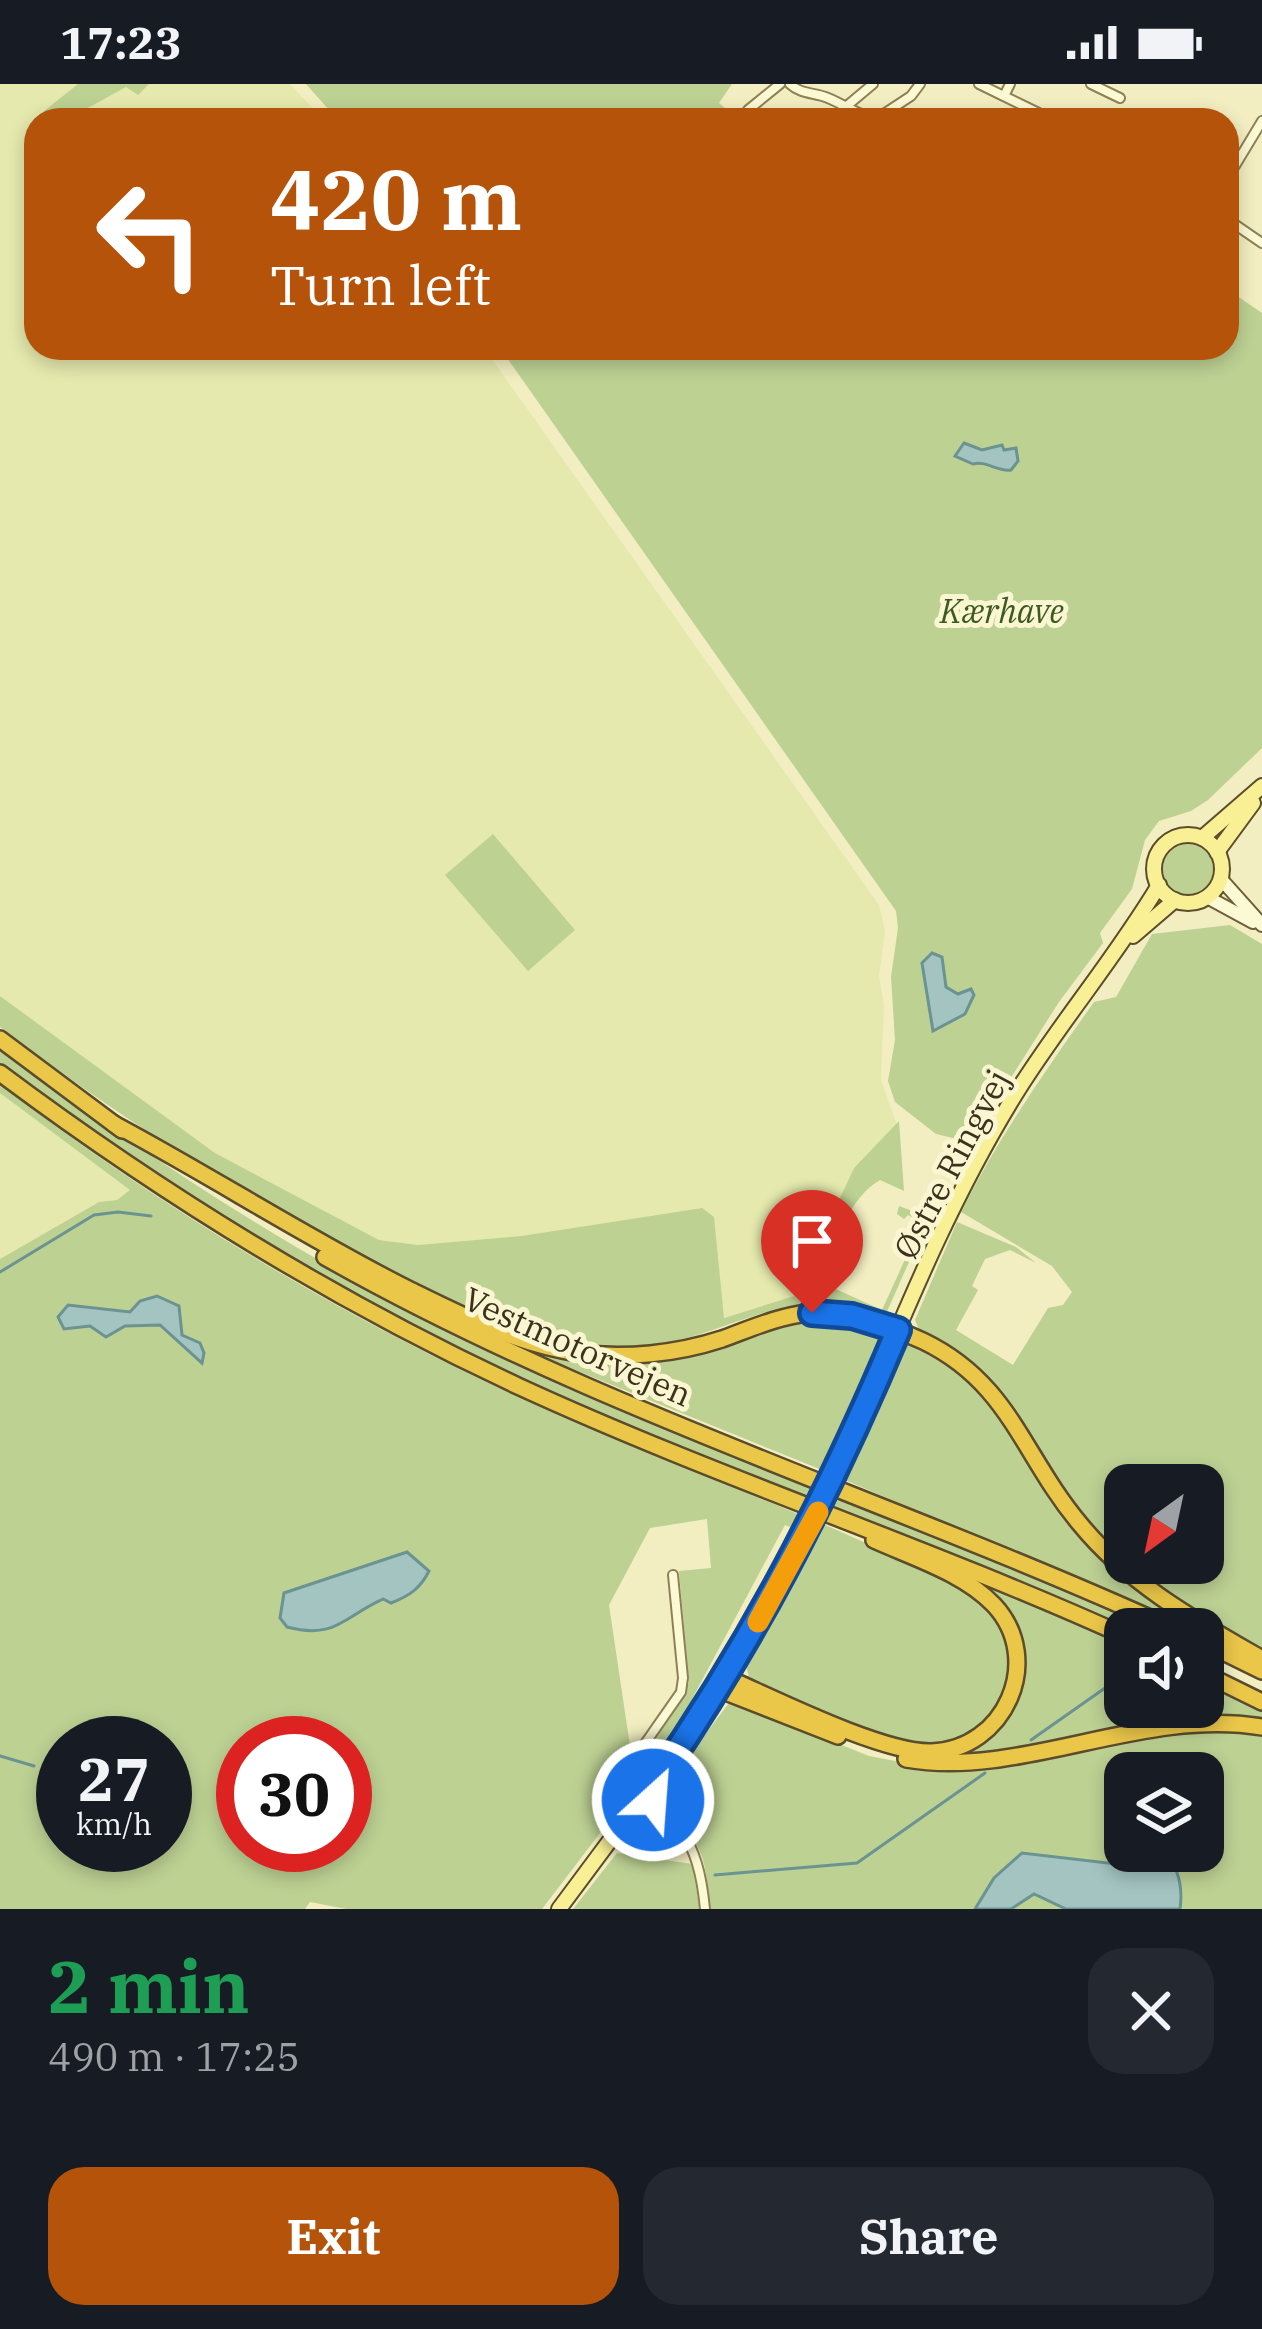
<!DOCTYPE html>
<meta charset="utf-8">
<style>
:root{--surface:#171b24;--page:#242831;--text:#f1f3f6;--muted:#9ea1a6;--accent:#b45309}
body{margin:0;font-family:"IBM Plex Serif",serif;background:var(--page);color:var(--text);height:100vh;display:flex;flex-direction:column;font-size:45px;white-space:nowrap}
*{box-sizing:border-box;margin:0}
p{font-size:39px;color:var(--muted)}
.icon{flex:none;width:66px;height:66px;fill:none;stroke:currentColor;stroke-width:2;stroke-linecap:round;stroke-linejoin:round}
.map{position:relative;height:1825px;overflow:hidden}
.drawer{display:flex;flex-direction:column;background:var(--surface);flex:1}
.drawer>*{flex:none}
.guide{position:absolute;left:24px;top:24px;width:1215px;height:252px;border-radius:36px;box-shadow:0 6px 18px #0003;background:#b45309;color:#fff;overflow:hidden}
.needle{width:78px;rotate:213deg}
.buttons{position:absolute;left:1104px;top:1380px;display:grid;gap:24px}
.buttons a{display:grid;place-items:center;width:120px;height:120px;border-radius:24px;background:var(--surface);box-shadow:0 6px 18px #0003;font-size:60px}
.speed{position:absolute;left:36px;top:1632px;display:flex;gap:24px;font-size:60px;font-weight:700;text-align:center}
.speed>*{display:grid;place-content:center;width:156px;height:156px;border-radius:50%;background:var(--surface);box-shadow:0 6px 18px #0003;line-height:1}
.speed small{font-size:30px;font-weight:400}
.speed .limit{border:18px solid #d22;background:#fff;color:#111}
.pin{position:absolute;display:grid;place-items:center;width:102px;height:102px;color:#fff;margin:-123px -51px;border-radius:50% 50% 50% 0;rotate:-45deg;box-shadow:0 0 12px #0007}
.pin .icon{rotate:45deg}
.me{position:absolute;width:132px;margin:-66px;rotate:26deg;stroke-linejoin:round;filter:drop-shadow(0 0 9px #0008)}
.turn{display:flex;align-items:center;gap:42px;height:252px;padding:0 48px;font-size:54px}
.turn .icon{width:156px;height:156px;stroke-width:2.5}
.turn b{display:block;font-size:84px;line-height:102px}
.round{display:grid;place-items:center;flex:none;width:126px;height:126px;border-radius:36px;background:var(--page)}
.overview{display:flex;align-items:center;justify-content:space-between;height:204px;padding:0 48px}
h1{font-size:72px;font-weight:700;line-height:90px;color:#1e9e55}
.primary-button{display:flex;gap:24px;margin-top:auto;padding:24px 48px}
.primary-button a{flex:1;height:138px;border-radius:36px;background:var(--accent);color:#fff;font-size:48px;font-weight:700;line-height:138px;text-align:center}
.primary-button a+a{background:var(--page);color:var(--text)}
.status{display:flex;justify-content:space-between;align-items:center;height:84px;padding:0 60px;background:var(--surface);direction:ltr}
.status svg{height:33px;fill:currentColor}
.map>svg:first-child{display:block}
</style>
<div class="status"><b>17:23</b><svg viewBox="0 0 49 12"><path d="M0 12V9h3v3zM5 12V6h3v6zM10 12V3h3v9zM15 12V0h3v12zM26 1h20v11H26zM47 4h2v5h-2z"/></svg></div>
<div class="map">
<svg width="1262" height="1825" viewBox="0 0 1262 1825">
<rect width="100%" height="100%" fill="#f2eec1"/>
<g fill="#e5e9ad">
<path d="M 0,0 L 78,0 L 40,30 L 44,36 L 36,36 L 36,264 L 484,264 L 879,821 L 885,847 L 879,892 L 884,921 L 881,996 L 897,1041 L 854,1084 L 794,1212 L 723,1234 L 701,1124 L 521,1152 L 418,1161 L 379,1156 L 215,1069 L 0,912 Z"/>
<path d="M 149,0 L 290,0 L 324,36 L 66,36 L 126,3 L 138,10 Z"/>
<path d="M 0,1009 L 131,1106 L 117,1116 L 99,1118 L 0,1175 Z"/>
</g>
<g fill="#bdd193" fill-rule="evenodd">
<path d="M 78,0 L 149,0 L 138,11 L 126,3 L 66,36 L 44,36 L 39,31 Z"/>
<path d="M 306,0 L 732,0 L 719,19 L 739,36 L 338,36 Z"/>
<path d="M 1227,205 L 1262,229 L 1262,664 L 1208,716 L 1191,727 L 1159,737 L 1145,756 L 1132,805 L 1100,849 L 1103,859 L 1059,918 L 970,1058 L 936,1050 L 895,1018 L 888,997 L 895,956 L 891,893 L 898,844 L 896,827 L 500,264 L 1227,264 Z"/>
<path d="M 493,750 L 575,846 L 528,887 L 445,791 Z"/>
<circle cx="1188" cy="785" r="25"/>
<path d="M 1230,841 L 1262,860 L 1262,1567 L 1164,1509 L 1126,1479 L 1203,1479 L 1203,1401 L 1125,1401 L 1125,1478 L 1082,1433 L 992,1296 L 920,1248 L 915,1236 L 957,1138 L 1016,1163 L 1036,1179 L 1010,1166 L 985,1175 L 972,1202 L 978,1206 L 956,1246 L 1013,1281 L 1048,1224 L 1063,1221 L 1072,1208 L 1052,1182 L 961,1128 C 998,1054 1046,986 1094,918 L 1116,913 L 1152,850 Z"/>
<path d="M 0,912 L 215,1069 L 379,1156 L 418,1161 L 521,1152 L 702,1124 L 714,1133 L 724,1234 L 794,1212 L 854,1084 L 899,1037 L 904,1107 L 880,1096 C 848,1114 834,1164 818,1197 L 882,1226 L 922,1138 L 908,1131 L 904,1135 L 897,1130 L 899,1122 L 929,1133 L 885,1232 C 865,1226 844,1220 823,1219 C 760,1218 695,1264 627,1264 C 536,1265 457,1223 378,1182 C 245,1114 119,1034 0,943 Z"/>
<path d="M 0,962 C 146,1074 300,1173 465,1254 C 580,1311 701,1355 820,1402 L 814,1416 C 668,1359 524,1301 385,1231 C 248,1162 125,1069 0,982 Z"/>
<path d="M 0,1000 C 124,1096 255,1179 394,1252 C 526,1322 667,1375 805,1433 L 799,1446 L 785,1441 L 662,1671 L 651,1663 L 689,1599 L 679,1487 L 711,1484 L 707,1435 L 650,1444 L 609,1521 L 630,1662 L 616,1690 L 600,1749 L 542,1825 L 346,1825 L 310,1818 L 305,1825 L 0,1825 L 0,1175 L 99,1118 L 117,1116 L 130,1106 L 0,1009 ZM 63,1659 L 165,1659 L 165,1761 L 63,1761 ZM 243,1659 L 345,1659 L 345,1761 L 243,1761 Z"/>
<path d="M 832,1232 L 881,1248 L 881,1254 L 827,1388 L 496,1254 L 593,1275 Z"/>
<path d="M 907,1258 L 949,1276 L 986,1308 L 1072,1438 L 1203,1545 L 1194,1545 L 845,1396 Z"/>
<path d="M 838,1409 L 1162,1545 L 1125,1545 L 831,1423 Z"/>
<path d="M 823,1440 L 947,1495 L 984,1519 L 1006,1549 L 1011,1566 L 1007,1607 L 986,1639 L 960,1655 L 925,1661 L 886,1653 L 750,1597 L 746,1582 Z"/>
<path d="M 937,1479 L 1125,1561 L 1125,1623 L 1203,1623 L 1203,1597 L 1262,1626 L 1262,1640 L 958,1675 L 935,1671 L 1010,1624 L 1014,1544 Z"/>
<path d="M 729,1619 L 737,1619 L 869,1672 L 942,1686 L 1130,1654 L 1223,1644 L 1262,1649 L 1262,1825 L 708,1825 C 708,1760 695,1758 660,1710 ZM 1125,1689 L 1203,1689 L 1203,1767 L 1125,1767 Z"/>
<path d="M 617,1769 L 692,1780 L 700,1825 L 573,1825 Z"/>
</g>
<g fill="#a4c4c2" stroke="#6a9392" stroke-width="3">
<path d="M 964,359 L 982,366 L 1002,361 L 1004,366 L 1016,364 L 1018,377 L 1011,386 C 997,388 986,376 973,380 L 955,372 Z"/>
<path d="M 932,869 L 942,873 L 946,903 L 958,910 L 971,905 L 974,911 L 965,930 L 933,947 L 922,879 Z"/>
<path d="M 157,1212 L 179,1222 L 182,1251 L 200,1259 L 204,1269 L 202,1279 L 160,1241 L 125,1242 L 106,1253 L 90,1242 L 64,1245 L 58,1233 L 68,1221 L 130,1228 L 140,1217 Z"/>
<path d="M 407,1468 L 429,1487 C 420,1505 409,1512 391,1519 L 383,1515 C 344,1532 336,1556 287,1543 L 280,1534 L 284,1509 Z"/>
<path d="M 1141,1767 L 1163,1767 C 1179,1783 1183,1803 1180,1825 L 1066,1825 L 1034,1810 L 1011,1825 L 975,1825 L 994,1794 L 1022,1769 L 1116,1780 Z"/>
</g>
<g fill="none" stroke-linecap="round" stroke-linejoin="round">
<g stroke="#6a9392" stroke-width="3">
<path d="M 0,1188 L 94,1131 L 118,1128 L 151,1132"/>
<path d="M 1031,1656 L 1125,1590"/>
<path d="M 0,1672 L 34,1682"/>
<path d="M 43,1684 L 63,1688"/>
<path d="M 715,1791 L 857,1779 L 985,1689"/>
</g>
<g stroke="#8e8056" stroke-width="12">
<g id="street">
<path d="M 790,0 C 802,11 814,8 828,14 C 845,21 858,31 876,35 L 911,12 L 920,0"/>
<path d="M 979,0 L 1053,36"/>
<path d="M 1091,0 L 1120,14"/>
<path d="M 1004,12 L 1010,0"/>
<path d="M 748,26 L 780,0"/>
<path d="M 830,36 L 873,0"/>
<path d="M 1227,95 L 1262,37"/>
<path d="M 1227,135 L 1262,159"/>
<path d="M 673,1491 L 683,1594 L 681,1608 L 621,1694 C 678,1735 698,1752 705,1825"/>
</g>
</g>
<g stroke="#6f603a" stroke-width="16">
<g id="secondary">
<path d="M 1220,794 L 1262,841"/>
<path d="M 1207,813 L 1253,838"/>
</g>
</g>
<g stroke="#5b4c2b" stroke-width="18">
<g id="primary">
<circle cx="1188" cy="785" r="34"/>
<path d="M 1202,754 L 1262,702"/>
<path d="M 1217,768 L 1253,719"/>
<path d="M 1133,852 L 1175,816"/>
<path d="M 844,1372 C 897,1248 946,1121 1018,1006 C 1062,936 1116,873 1159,801"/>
<path d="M 559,1825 L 687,1653 L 805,1453"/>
</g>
</g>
<g stroke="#5b4c2b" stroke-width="20">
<g id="highway">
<path d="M 0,955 L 122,1046"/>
<path d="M 0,989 C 163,1111 335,1217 520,1303 C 718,1394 926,1462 1125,1552"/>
<path d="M 114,1040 C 213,1093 307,1154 408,1205 C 463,1232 517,1260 578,1269 C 625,1275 676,1270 722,1255 C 750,1245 778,1232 809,1229 C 847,1226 888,1241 923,1257 C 1010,1299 1022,1371 1080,1440 C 1129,1500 1196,1537 1262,1575"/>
<path d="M 325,1173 C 595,1326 893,1417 1174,1545"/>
<path d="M 1203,1558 L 1262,1587"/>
<path d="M 1203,1589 L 1262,1618"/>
<path d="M 725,1593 C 773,1614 882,1669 931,1668 C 1005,1666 1045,1576 994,1521 C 963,1489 914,1474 874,1456"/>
<path d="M 718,1605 L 838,1652"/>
<path d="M 906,1675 C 1022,1695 1141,1623 1262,1643"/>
</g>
</g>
<use href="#street" stroke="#fcf9d5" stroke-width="8"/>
<use href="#secondary" stroke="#fcf9d5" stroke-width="12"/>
<use href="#primary" stroke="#f9f095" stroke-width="14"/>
<use href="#highway" stroke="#eac649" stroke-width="15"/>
<g stroke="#5b4c2b" stroke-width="18" stroke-linecap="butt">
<path id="primary-bridge" d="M 805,1453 L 844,1372"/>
</g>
<use href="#primary-bridge" stroke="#f9f095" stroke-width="14"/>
</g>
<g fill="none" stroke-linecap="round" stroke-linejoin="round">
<g stroke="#114b97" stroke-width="30">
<path id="route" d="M 653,1716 L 646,1712 C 751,1562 827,1415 898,1246 L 852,1232 L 812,1229"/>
</g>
<use href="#route" stroke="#1a73e8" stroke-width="21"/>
<path stroke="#f59e0b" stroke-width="21" d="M 758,1538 L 818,1428"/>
</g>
<g text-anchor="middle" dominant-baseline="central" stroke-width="10" stroke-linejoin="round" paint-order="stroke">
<g font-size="33" font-style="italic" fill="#3f5a21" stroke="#f9f6d1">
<text x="1002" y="526">Kærhave</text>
</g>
<g font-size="33" fill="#3c321c" stroke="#f9f6d1">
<text transform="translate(951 1080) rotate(-62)">Østre Ringvej</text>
<text transform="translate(578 1262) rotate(24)">Vestmotorvejen</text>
</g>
</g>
</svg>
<div class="buttons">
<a><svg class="needle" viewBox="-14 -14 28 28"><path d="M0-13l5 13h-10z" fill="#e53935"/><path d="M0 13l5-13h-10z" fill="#9ea1a6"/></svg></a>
<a><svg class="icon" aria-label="sound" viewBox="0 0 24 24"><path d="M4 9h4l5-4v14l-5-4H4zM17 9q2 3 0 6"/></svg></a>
<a><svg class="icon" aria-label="layers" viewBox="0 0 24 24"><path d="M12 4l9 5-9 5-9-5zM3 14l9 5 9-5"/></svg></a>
</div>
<div class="speed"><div>27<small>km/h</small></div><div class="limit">30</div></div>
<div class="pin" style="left:812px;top:1229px;background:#d93025"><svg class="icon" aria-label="arrive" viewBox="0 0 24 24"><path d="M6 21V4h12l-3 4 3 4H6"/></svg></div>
<svg class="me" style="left:653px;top:1716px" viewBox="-20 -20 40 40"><circle r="17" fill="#1a73e8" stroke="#fff" stroke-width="3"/><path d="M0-11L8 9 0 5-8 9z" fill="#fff"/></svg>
<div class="guide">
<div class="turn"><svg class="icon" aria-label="left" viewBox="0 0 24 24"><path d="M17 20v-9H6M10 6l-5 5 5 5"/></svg><div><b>420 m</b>Turn left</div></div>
</div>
</div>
<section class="drawer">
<div class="overview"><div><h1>2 min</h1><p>490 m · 17:25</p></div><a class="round"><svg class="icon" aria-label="close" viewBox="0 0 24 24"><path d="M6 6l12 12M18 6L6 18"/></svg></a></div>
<div class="primary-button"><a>Exit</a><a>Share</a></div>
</section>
